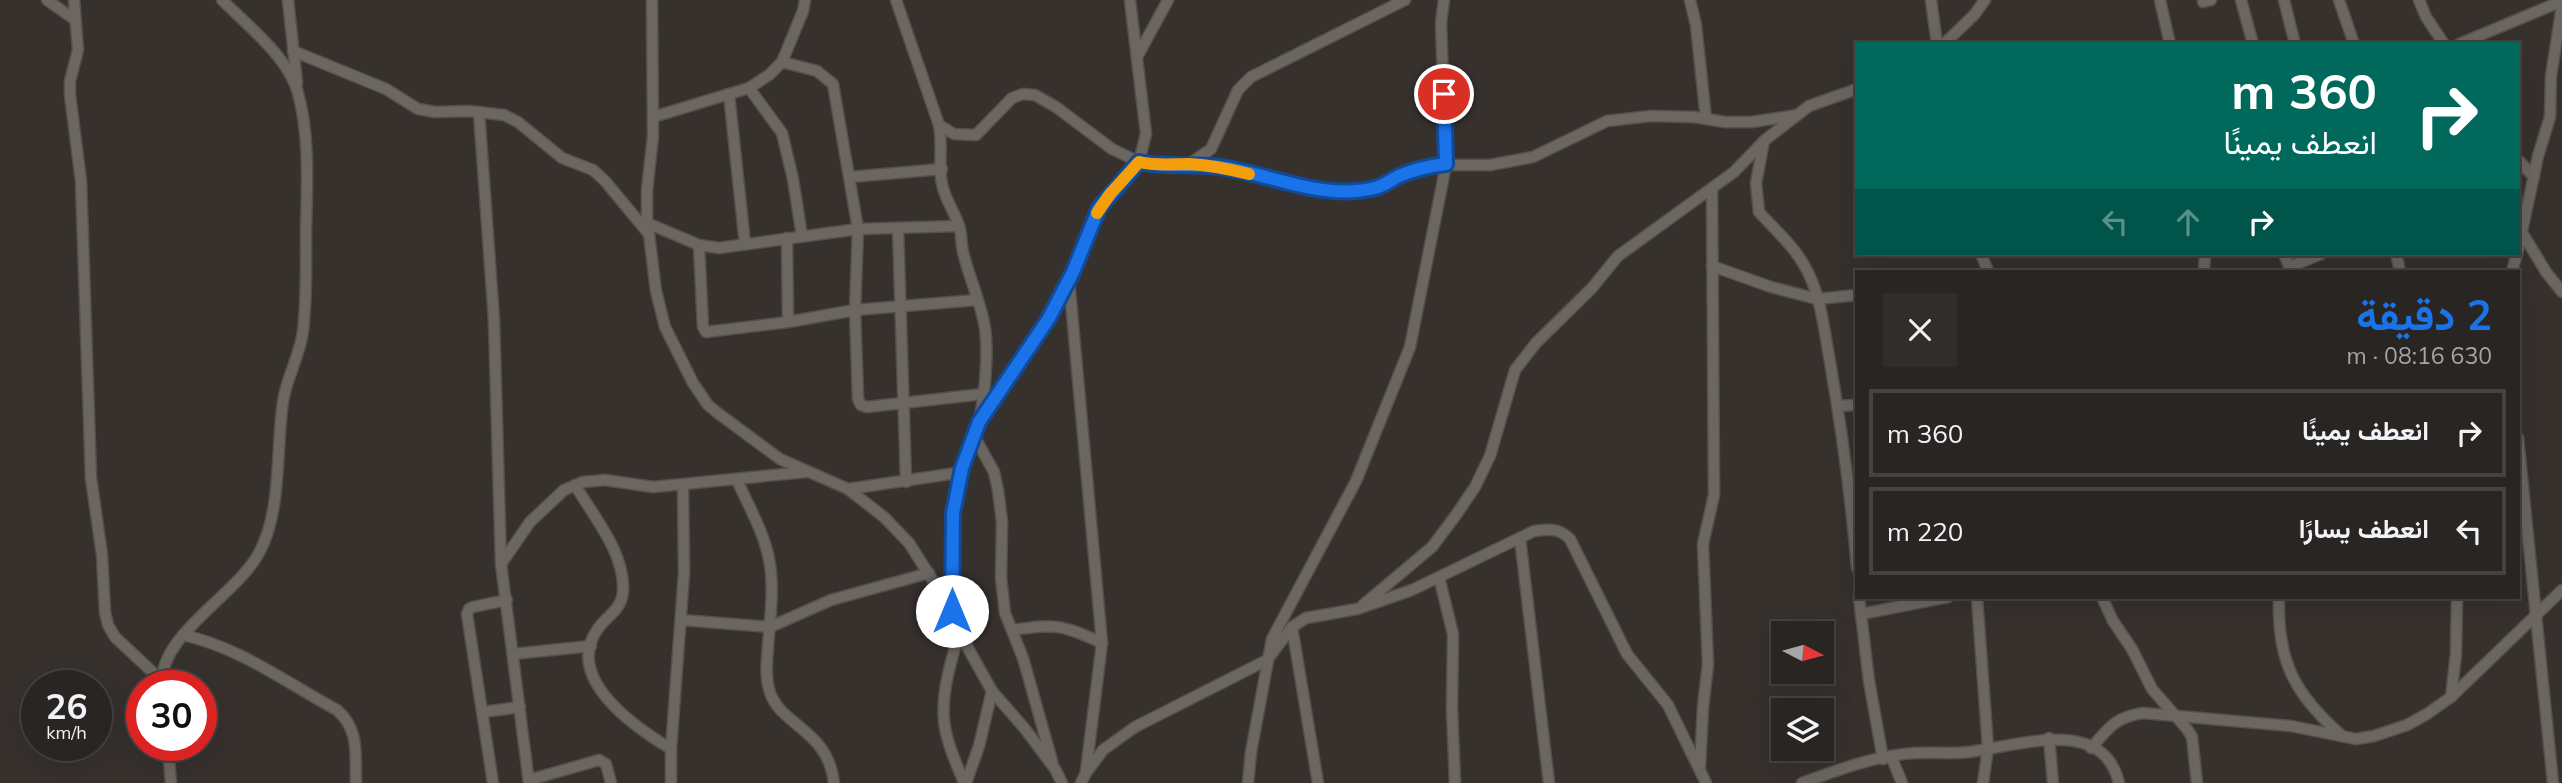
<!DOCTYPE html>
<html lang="ar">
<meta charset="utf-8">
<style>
:root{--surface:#292522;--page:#312d2a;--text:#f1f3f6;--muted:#a5a5a5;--line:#454240;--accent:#1a73e8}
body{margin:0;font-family:Mulish,Vazirmatn,sans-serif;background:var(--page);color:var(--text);direction:rtl;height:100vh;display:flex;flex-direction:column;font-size:26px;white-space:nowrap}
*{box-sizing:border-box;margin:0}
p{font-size:23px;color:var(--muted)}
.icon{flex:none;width:38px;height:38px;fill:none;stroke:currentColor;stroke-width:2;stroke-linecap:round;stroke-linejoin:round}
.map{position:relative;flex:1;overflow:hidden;direction:ltr}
.sheet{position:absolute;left:1855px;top:270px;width:665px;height:329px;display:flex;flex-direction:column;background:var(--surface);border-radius:0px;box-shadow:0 7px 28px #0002,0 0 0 2px var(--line);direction:rtl}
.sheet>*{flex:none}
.banner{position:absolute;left:1855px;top:42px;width:665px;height:214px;border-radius:0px;box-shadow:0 7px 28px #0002,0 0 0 2px var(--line);direction:rtl;background:#00695c;color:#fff;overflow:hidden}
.needle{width:46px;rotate:96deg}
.tools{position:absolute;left:1771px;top:621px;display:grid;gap:14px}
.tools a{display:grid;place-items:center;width:63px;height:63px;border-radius:0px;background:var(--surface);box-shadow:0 7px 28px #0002,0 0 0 2px var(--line);font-size:35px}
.speed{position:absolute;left:21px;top:670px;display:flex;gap:14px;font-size:35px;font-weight:700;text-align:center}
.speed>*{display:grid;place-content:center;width:91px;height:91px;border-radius:50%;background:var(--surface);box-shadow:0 7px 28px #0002,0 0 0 2px var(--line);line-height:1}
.speed small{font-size:18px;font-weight:400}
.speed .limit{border:10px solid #d22;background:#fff;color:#111}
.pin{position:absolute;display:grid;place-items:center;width:60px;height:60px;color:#fff;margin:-30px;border:4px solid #fff;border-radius:50%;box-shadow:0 2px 7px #0007}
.me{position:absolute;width:77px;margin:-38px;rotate:0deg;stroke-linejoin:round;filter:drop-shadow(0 0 5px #0008)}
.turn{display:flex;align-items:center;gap:24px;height:147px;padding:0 28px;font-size:32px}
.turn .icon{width:91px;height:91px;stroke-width:2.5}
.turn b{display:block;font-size:49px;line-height:60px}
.lanes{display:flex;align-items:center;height:66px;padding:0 28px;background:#0003;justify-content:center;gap:35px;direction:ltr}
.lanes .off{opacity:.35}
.round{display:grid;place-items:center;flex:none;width:74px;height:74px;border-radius:0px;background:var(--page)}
.head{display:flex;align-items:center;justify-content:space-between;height:119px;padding:0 28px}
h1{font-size:42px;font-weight:700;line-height:52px;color:var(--accent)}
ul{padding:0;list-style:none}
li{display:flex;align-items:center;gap:21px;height:88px;margin:0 14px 10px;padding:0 14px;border:4px solid var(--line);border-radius:0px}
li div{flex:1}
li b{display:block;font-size:26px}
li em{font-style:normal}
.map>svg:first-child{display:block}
</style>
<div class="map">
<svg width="2562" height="783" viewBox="0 0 2562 783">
<rect width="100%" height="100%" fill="#37312e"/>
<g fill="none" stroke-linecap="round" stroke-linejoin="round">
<g stroke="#55504d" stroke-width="13">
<g id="minor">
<path d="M 47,0 L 74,19"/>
<path d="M 74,0 L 78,50 L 70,81 L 70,95 L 81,181 L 91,478 L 102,555 L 105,612 L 108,625 L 115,637 L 162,681"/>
<path d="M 288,0 L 297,83"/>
<path d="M 652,0 L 653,136 L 647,190 L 647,218 L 656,291 L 665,327 L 693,383 L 708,405 L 719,414 L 780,459 L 848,489 L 884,517 L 909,543 L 952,611 L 959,632 L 992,691 L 1025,729 L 1055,769 L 1062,783"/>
<path d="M 1690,0 L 1696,25 L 1706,119"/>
<path d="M 1931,0 L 1937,44"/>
<path d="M 2160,0 L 2170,44"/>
<path d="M 2241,0 L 2253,44"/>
<path d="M 2284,0 L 2295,44"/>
<path d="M 2339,0 L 2354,44"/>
<path d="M 2419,0 L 2426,17 L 2444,44"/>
<path d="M 2203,2 L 2211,0"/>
<path d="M 1944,44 L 1974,15 L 1985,0"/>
<path d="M 2459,44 L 2562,1"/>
<path d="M 293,51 L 386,89 L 418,109 L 435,112 L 469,111 L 504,115 L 518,122 L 562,158 L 593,170 L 605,181 L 649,234"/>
<path d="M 1137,57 L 1168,0"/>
<path d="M 782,62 L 817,71 L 833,84 L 858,229 L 855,310 L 858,399 L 861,405 L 867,407 L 983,394"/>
<path d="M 749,88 L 782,133 L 793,179 L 802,236"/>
<path d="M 729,94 L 745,244"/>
<path d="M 479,112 L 494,320 L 501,564 L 529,783"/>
<path d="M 653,117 L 749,88 L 769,75 L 782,62 L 803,11 L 805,0"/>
<path d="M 939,125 L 954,134 L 976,135 L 1012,98 L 1023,94 L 1035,95 L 1056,107 L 1112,149 L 1139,162 L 1152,165 L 1223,167 L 1306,188 L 1344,191 L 1376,188 L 1421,167 L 1446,165 L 1490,165 L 1533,157 L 1607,121 L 1651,116 L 1694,117 L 1725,122 L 1752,122 L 1797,115"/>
<path d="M 1764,141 L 1756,183 L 1759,212 C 1775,230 1792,244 1804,265 C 1821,293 1824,330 1830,362 C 1842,431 1851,499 1857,568"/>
<path d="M 2518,160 L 2534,177"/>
<path d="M 1189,164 L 1211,149 L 1238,90 L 1251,77 L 1405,0"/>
<path d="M 850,177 L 942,169"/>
<path d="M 647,223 L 699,245 L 719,248 L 858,229 L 959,226"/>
<path d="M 898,228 L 906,482"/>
<path d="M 2523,234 L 2546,272 L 2562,292"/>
<path d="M 787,238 L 788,322"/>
<path d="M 699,245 L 703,327 L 706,332 L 788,322 L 855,310 L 977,300"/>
<path d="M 2518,250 L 2538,156 L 2550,117 L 2551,76 L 2562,6"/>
<path d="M 1981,254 L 1988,271"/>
<path d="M 2284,254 L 2291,271"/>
<path d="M 2396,254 L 2400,271"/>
<path d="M 1712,266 L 1771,287 L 1817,299 L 1857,295"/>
<path d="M 2289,267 L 2321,254"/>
<path d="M 2204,271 L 2205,254"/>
<path d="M 2512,271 L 2517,254"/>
<path d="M 1069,280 L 1102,643 L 1086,771"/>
<path d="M 1838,406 L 1857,405"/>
<path d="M 981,418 L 1049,318 L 1073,272 L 1099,208 L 1139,162 L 1146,134 L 1130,0"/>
<path d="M 974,436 L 994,472 L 998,490 L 1002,522 L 1001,578 L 1005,613 L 1023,658 L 1052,761"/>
<path d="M 2518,438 L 2553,783"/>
<path d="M 737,480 C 749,507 766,536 770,565 C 774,590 770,620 768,646 C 767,659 765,675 769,689 C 778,726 828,728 834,783"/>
<path d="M 575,485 C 594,517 625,553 623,591 C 622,610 606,616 597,630 C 564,679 636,728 671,749"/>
<path d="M 848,489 L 957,473 C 982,449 990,363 985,328 C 981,304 970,279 964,256 C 961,247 962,238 960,229 C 956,214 945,200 942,184 C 938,165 943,145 939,125 L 896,0"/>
<path d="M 1520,538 L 1549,783"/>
<path d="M 501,564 L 530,522 L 564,490 L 583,482 L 605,480 L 653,487 L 806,472"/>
<path d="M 1439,577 L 1453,634 L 1452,709 L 1455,783"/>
<path d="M 1859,597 L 1861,614"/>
<path d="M 1977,597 L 1988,748 L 1983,783"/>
<path d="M 2102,597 L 2113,621 L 2132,649 L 2152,689 L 2187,729 L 2192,737 L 2197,783"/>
<path d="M 2279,597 C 2277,661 2294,694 2342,736"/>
<path d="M 1363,605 L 1432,547 L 1456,515 L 1475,487 L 1490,456 L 1515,370 L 1536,343 L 1592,288 L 1618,256 L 1734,172 L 1765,140 L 1809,106 L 1857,89"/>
<path d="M 952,610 L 953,513 L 962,468"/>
<path d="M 681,620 L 770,627 L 831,600 L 929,573"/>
<path d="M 1292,627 L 1318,783"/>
<path d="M 1012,630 C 1056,624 1061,624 1102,643"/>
<path d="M 959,632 C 952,660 941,691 944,720 C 946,742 956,762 964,783"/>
<path d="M 183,635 C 239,647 287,683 337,710 C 360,730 355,755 356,783"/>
<path d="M 513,654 L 591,646"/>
<path d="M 162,686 C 158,635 235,597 259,553 C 282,511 276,448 283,402 C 286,378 300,356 303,331 C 307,298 306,263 306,230 C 307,185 310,137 298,93 C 289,58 247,25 222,0"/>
<path d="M 2451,697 L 2456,654 L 2457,597"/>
<path d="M 483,712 L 520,707"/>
<path d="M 2049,738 L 2053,783"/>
<path d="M 168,746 L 171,783"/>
<path d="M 2091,748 C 2109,728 2115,717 2143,713 L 2291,726 L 2356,739 L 2374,736 L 2407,725 L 2427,714 L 2451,697 L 2562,590"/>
<path d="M 1891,756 L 1902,783"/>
<path d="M 1883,759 L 1869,681 L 1861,614 L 1948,597"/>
<path d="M 1700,767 L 1703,707 L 1708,664 L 1703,544 L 1714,495 L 1712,188"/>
<path d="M 529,780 L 599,760 L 606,764 L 611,783"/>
<path d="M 493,783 L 467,614 L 469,609 L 473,607 L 507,600"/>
<path d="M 671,783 L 671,749 L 684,573 L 683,485"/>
<path d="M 966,783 L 979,746 L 992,691"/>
<path d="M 1081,783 L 1086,773 L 1103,750 L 1135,727 L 1267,660 L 1292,627 L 1306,618 L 1357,609 L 1412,590 L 1534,531 C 1550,529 1559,528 1570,539 L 1627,654 L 1668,705 L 1706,783"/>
<path d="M 1248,783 L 1251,752 L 1272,639 L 1356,481 L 1410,347 L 1446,165 L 1441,23 L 1444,0"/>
<path d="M 1802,783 C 1837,770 1877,755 1915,753 C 1933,752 1951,754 1969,752 C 2015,747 2103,714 2119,783"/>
</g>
</g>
<use href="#minor" stroke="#6c6661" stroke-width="10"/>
</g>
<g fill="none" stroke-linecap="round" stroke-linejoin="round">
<g stroke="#114b97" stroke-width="18">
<path id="route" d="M 952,611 L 953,513 L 962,468 L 979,422 L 1049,318 L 1073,272 L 1099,208 L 1139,162 C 1165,168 1193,163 1220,167 C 1272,174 1321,201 1375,188 C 1383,186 1391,180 1399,176 C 1415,169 1429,166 1446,164 L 1444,94"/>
</g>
<use href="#route" stroke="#1a73e8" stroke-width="12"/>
<path stroke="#f59e0b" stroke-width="12" d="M 1097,213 L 1110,194 L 1139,162 C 1156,166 1172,164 1189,164 C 1210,165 1229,169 1249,174"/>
</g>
</svg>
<div class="tools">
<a><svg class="needle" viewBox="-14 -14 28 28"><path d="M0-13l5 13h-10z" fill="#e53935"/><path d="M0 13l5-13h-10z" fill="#a5a5a5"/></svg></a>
<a><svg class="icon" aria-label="layers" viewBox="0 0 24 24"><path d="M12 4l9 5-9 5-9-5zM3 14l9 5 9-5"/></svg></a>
</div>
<div class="speed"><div>26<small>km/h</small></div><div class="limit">30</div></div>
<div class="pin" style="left:1444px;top:94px;background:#d93025"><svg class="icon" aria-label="arrive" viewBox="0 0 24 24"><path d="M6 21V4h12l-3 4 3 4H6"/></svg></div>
<svg class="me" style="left:952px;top:611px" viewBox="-20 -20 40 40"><circle r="19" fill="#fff"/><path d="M0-13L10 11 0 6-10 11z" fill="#1a73e8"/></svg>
<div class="banner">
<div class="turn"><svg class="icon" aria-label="right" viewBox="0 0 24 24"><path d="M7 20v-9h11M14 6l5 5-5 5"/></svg><div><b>360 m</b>انعطف يمينًا</div></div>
<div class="lanes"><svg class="icon off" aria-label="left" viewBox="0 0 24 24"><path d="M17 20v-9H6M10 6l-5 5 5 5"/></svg><svg class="icon off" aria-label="ahead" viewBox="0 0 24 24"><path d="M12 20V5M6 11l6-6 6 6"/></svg><svg class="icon" aria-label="right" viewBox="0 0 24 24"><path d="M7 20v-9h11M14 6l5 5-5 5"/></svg></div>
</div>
<section class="sheet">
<div class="head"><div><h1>2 دقيقة</h1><p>630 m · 08:16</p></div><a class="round"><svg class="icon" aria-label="close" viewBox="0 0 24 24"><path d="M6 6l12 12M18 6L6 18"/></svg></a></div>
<ul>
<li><svg class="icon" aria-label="right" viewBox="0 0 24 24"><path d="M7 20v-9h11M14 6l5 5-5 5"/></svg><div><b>انعطف يمينًا</b></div><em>360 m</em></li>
<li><svg class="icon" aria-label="left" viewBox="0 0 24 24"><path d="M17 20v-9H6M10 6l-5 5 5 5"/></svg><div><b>انعطف يسارًا</b></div><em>220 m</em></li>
</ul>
</section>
</div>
